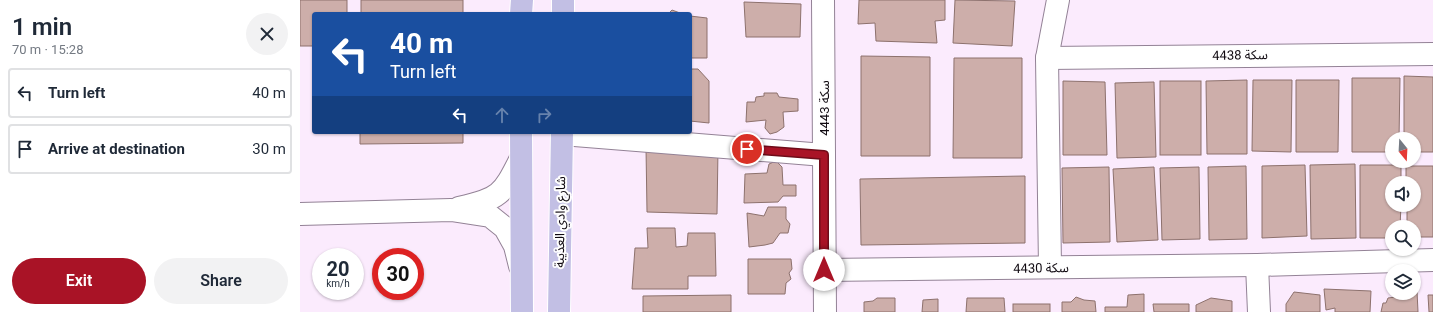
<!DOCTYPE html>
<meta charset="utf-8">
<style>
:root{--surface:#fff;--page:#f2f2f3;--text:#1f2937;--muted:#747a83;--line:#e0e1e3;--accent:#a91326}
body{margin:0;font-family:Roboto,"Noto Sans Arabic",sans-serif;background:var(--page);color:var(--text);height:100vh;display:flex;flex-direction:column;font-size:15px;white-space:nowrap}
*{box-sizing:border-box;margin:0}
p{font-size:13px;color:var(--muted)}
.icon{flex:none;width:22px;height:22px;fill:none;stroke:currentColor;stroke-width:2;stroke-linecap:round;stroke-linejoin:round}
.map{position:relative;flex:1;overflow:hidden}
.drawer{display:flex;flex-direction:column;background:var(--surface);width:300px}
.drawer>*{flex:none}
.hud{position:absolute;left:12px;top:12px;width:380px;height:122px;border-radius:4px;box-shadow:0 1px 3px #0004;background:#1a4fa0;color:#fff;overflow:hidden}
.needle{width:26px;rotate:162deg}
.tools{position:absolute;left:1085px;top:132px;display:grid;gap:8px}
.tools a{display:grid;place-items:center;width:36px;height:36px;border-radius:50%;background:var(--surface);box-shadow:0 1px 3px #0004;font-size:20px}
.speed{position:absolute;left:12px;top:248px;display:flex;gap:8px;font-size:20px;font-weight:700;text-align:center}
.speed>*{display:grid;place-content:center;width:52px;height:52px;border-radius:50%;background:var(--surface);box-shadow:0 1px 3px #0004;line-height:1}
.speed small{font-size:10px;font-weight:400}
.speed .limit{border:6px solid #d22;background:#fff;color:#111}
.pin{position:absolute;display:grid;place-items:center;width:34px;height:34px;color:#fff;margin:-17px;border:2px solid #fff;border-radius:50%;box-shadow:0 1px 4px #0007}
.me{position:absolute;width:44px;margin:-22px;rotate:0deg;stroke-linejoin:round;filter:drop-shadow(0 0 3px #0008)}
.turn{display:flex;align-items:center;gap:14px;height:84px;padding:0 12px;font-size:18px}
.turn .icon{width:52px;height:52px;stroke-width:2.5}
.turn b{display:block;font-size:28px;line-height:34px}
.lanes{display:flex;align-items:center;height:38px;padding:0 12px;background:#0003;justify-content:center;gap:20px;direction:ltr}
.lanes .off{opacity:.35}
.round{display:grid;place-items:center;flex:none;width:42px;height:42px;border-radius:21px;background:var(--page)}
.head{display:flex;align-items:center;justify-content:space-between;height:68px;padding:0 12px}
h1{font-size:24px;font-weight:600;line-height:30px}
.action{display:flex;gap:8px;margin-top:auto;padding:8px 12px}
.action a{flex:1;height:46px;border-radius:24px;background:var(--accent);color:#fff;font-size:16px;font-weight:600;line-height:46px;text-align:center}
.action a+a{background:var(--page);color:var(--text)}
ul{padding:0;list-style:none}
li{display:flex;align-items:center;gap:12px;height:50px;margin:0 8px 6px;padding:0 4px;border:2px solid var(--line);border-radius:4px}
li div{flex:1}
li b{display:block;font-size:15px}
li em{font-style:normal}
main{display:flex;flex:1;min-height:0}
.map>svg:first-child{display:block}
</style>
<main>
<section class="drawer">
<div class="head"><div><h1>1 min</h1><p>70 m · 15:28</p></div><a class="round"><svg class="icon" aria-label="close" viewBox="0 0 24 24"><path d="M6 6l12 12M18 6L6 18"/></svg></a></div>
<ul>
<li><svg class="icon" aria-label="left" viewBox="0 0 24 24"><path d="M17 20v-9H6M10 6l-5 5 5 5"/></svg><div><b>Turn left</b></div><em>40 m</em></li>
<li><svg class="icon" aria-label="arrive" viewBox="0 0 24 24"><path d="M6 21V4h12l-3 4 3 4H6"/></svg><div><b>Arrive at destination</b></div><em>30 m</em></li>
</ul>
<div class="action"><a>Exit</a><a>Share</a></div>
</section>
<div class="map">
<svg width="1133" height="312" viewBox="0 0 1133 312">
<rect width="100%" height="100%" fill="#fbebfd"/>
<g fill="#cdaeaa" stroke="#8d716d">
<path d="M 0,0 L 47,0 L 47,14 L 14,14 L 14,46 L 0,46 Z"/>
<rect x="61" y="0" width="102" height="14"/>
<path d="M 559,0 L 645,0 L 645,20 L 635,21 L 637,43 L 576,41 L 575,23 L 558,24 Z"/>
<path d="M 655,0 L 715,1 L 712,46 L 653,43 Z"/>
<path d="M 444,2 L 501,4 L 500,37 L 446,37 Z"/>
<path d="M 372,10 L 380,13 L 383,14 L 368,14 Z"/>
<path d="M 390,16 L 407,18 L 407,58 L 390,58 Z"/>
<path d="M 561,56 L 630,57 L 630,156 L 561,156 Z"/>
<path d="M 654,58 L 722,58 L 722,158 L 653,158 Z"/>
<path d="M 390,69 L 398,69 L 409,81 L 409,123 L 390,121 Z"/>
<path d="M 1104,76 L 1133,77 L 1133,152 L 1114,152 L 1114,139 L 1104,139 Z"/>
<path d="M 1052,78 L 1100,78 L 1099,139 L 1092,139 L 1092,152 L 1052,152 Z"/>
<path d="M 947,80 L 947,154 L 907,154 L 906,81 Z"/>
<path d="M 953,80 L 992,80 L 991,152 L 952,151 Z"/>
<path d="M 996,80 L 1039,80 L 1038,152 L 996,152 Z"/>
<path d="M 763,81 L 805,82 L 807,155 L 763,155 Z"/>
<rect x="860" y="81" width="41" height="74"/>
<path d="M 854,82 L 856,157 L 817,158 L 815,83 Z"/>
<path d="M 464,93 L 477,93 L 479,97 L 498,99 L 498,111 L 483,112 L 484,127 L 477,132 L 470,134 L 465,128 L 466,120 L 446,122 L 447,102 L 455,102 L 456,97 L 464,96 Z"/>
<path d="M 60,132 L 163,132 L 163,143 L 60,144 Z"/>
<path d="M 346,148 L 418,149 L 417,214 L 347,212 Z"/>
<path d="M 476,161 L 482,167 L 483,185 L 496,185 L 496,196 L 483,196 L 478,202 L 444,203 L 445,174 L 467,173 L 469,164 Z"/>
<path d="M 1055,164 L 1056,238 L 1011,239 L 1010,165 Z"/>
<path d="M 1005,165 L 1007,236 L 962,238 L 962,166 Z"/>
<path d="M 1060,165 L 1101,165 L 1101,183 L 1092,183 L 1092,205 L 1101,205 L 1100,227 L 1092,227 L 1092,238 L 1060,238 Z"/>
<path d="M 946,166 L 947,239 L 909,240 L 908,167 Z"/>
<path d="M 1106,166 L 1133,166 L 1133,237 L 1114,237 L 1114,227 L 1107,227 L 1107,205 L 1114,205 L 1114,183 L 1106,183 Z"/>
<path d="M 809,167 L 810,242 L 763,243 L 762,168 Z"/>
<path d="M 854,167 L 858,240 L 817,242 L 813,169 Z"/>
<path d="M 899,167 L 900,239 L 862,240 L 860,168 Z"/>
<path d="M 725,176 L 725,243 L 561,245 L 560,179 Z"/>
<path d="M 468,207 L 486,207 L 486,219 L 490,224 L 488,233 L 480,233 L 473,243 L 465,245 L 449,247 L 447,213 L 464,216 Z"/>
<path d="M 347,228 L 375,228 L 376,247 L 387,246 L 388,233 L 415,233 L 416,276 L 388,276 L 388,289 L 332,289 L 335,248 L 348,248 Z"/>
<path d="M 448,259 L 491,259 L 492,269 L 489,273 L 491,279 L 486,283 L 485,294 L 448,294 Z"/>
<path d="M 1024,289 L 1071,291 L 1070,312 L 1035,312 L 1035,308 L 1026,310 Z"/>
<path d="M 1114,290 L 1117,291 L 1118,312 L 1081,312 L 1083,303 L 1086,303 L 1088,298 L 1096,297 L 1099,293 L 1114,293 Z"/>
<path d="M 994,292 L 1020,295 L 1020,312 L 986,312 L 986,304 Z"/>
<path d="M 844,294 L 844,312 L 805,312 L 805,307 L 827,307 L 828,295 Z"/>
<path d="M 431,295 L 431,312 L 343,312 L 343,296 Z"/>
<path d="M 1128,295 L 1133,295 L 1133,312 L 1129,312 Z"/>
<path d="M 776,297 L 784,300 L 795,301 L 796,312 L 762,312 L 762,302 L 771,302 Z"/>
<path d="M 577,298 L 595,298 L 595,312 L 564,312 L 564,302 L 573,301 Z"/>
<path d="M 667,298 L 704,298 L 705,312 L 666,312 Z"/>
<path d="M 911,298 L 932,301 L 932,312 L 896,312 L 896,305 Z"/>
<path d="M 638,299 L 638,312 L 622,312 L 623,300 Z"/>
<rect x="713" y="304" width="37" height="8"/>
<path d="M 853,304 L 889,304 L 889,312 L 854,312 Z"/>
</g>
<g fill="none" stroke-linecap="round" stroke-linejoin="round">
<g stroke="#938296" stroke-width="24">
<g id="minor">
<path d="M 523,0 L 525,312"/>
<path d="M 747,58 L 1133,54"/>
<path d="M 262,134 L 524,155"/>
<path d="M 159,208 C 200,198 202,196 221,158"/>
<path d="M 0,214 L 151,210 L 190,216 L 205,228 L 215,246 L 220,266"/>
<path d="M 957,265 L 959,312"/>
<path d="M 750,267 L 747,58 L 758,0"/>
<path d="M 524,270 L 957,265 L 1133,260"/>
</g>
</g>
<g stroke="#fff" stroke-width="24">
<g id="major">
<path d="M 221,14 L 222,0"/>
<path d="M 263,14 L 263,0"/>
<path d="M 221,132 L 222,312"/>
<path d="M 259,312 L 262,132"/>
</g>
</g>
<use href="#minor" stroke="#fff" stroke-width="22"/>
<use href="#major" stroke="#c2bfe4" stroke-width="22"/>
</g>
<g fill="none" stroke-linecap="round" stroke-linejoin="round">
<g stroke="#6e0c19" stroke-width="10">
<path id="route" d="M 447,149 L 524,155 L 524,270"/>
</g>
<use href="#route" stroke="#a91326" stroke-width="7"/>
</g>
<g text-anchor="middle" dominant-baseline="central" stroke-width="4" stroke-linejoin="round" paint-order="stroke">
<g font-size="13" fill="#100a11" stroke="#fefefe">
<text transform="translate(940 55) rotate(-1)">سكة 4438</text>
<text transform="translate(524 108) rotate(-90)">سكة 4443</text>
<text transform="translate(260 222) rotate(-89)">شارع وادي العذيبة</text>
<text transform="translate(741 268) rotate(-1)">سكة 4430</text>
</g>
</g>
</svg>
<div class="tools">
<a><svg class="needle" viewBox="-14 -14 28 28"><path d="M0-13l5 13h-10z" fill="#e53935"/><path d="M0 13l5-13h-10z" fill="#747a83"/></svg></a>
<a><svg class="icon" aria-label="sound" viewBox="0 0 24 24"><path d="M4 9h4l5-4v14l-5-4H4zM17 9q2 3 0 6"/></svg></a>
<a><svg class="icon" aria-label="search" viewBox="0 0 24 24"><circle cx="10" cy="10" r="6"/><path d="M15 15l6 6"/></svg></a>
<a><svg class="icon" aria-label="layers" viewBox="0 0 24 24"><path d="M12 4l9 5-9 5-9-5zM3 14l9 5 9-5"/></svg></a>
</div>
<div class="speed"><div>20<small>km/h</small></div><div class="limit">30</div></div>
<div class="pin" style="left:447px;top:149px;background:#d93025"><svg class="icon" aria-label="arrive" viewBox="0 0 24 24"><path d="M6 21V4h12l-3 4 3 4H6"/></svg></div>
<svg class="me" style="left:524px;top:270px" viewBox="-20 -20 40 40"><circle r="19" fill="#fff"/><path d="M0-13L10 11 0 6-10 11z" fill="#a91326"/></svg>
<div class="hud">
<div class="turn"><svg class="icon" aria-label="left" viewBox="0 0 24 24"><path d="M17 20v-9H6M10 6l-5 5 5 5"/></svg><div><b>40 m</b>Turn left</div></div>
<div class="lanes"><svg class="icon" aria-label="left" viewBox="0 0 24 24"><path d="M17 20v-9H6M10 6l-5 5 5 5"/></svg><svg class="icon off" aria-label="ahead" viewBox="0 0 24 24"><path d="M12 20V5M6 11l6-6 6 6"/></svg><svg class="icon off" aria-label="right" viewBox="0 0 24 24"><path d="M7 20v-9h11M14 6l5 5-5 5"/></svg></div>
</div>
</div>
</main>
